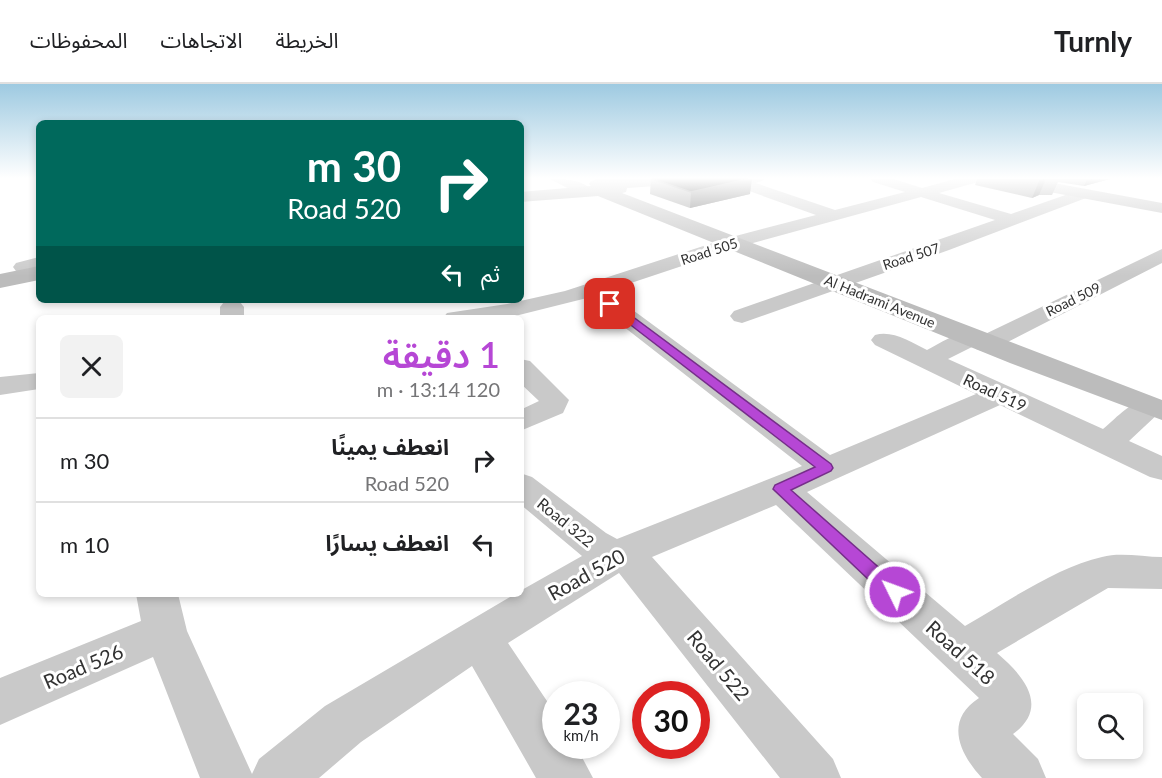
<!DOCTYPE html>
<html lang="ar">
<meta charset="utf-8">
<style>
:root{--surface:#fff;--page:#f2f2f2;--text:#202124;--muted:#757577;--line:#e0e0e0;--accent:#b647d5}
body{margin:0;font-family:Lato,"Noto Sans Arabic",sans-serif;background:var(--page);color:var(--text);direction:rtl;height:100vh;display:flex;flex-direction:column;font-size:22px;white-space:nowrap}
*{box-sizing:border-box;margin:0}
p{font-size:20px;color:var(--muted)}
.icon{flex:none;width:33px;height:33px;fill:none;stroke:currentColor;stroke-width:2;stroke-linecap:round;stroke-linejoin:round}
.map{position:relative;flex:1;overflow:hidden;direction:ltr}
.details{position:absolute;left:36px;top:231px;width:488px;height:282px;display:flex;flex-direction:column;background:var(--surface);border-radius:9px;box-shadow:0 3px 9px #0003;direction:rtl}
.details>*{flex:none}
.guide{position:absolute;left:36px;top:36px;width:488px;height:183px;border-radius:9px;box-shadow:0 3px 9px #0003;direction:rtl;background:#00695c;color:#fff;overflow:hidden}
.controls{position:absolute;left:1077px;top:609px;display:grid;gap:12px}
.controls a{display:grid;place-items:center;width:66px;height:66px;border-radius:9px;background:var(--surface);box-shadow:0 3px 9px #0003;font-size:30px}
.speed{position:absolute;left:542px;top:597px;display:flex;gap:12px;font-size:30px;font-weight:700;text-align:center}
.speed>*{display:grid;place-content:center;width:78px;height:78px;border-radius:50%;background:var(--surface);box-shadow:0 3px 9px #0003;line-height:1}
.speed small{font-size:15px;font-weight:400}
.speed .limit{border:9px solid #d22;background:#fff;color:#111}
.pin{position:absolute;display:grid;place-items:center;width:51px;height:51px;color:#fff;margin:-26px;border-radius:12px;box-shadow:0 3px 9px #0006}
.me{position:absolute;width:66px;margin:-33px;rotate:312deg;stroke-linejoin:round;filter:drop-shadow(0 0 4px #0008)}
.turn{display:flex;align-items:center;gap:21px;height:126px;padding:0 24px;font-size:27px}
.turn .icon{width:78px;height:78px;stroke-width:2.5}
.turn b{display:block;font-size:42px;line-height:51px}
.then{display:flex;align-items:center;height:57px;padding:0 24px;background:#0003;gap:12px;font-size:22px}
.round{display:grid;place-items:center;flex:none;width:63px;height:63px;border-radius:9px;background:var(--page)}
.headline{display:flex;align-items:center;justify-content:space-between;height:102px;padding:0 24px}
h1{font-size:36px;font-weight:600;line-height:45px;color:var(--accent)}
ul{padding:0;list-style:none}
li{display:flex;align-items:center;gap:18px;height:84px;padding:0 24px;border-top:2px solid var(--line)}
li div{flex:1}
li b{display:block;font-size:22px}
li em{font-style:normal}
header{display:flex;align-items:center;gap:36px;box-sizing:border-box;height:84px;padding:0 30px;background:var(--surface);border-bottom:2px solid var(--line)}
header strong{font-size:28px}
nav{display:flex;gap:33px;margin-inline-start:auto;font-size:21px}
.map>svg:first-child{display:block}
</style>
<header>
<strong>Turnly</strong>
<nav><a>الخريطة</a><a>الاتجاهات</a><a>المحفوظات</a></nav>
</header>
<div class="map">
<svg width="1162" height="694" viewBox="0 0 1162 694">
<rect width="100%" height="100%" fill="#fff"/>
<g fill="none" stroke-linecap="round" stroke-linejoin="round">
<g fill="#c9c9c9" fill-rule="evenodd">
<path d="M 550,95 C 565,95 582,95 593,107 L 591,110 L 579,110 Z"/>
<path d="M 722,95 L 744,95 L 835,126 L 905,108 L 873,98 L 871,95 L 894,95 L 922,104 L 955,95 L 980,95 L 978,98 L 939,109 L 1011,130 L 1074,108 L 1086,108 L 1088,111 L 1086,114 L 949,166 L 742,239 L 734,237 L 730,232 L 734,227 L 995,136 L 921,113 L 742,162 L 607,207 L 830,371 L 976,310 L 875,261 L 871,256 L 875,251 C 893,246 910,258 927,266 C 943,258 961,244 979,249 L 981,252 L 1162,165 L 1162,179 L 994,265 L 985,268 L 976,265 L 974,262 L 948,275 L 1103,345 C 1120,331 1136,310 1160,316 L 1162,319 L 1160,328 L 1129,357 L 1162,372 L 1162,396 L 1150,393 L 1000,321 L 807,408 L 965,542 C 1005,519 1057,483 1102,473 C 1120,468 1143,473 1162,473 L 1162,505 L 1108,504 L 997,569 C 1024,592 1050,623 1013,650 L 1038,675 L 1046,694 L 982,694 C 958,668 945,636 979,614 L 776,421 L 652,473 L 833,675 L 841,694 L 780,694 L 619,489 L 508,559 L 555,629 L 555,662 L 576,662 L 593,694 L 536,694 L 472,582 L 361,658 L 319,694 L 200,694 L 153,573 L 0,641 L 0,594 L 141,537 L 136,510 L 178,510 L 187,547 L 252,690 L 259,675 L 325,622 L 515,510 L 520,510 L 520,507 L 582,472 L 520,420 L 520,389 L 532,393 L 606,449 L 617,455 L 802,382 L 587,214 L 507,234 L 443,234 L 447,229 L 507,220 L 565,207 L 728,154 L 816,131 L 724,98 Z"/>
<path d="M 39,173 L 39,185 L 23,189 L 16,187 L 13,183 L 16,179 Z"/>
<path d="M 232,216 L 240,218 L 244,223 L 244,234 L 220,234 L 220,223 L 224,218 Z"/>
<path d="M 520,275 L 530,277 L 569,316 L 563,329 L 520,347 L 520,326 L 539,317 L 520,299 Z"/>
<path d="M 39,289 L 39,305 L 0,311 L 0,293 Z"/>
</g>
<g fill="#bcbcbc" fill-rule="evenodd">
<path d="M 597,95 L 765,95 C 758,102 707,106 700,99 L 627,104 L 626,108 L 622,109 L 1162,316 L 1162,336 L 1010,279 L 598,112 L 520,118 L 520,108 L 591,102 L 589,100 L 591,97 Z"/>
<path d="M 998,95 L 1032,95 L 1162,119 L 1162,129 L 1006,100 Z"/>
<path d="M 39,182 L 39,196 L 0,204 L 0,190 Z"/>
</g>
</g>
<g fill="#8c8c8c">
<path d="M 651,95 L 750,110 L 690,124 L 650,110 Z"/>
<path d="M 977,95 L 1110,95 L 1084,102 L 1058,98 L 1052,111 L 1039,111 L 1032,114 L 975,101 Z"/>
</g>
<g fill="#5e5e5e">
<path d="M 748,95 L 752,95 L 750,110 L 690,124 L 691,108 Z"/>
<path d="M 1040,95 L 1046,95 L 1039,111 L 1032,114 Z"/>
<path d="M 1087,95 L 1110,95 L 1084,102 Z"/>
</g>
<path fill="#191919" stroke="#5e5e5e" stroke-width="1.5" d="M 652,95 L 748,95 L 691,108 Z"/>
<linearGradient id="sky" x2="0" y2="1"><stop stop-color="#9ecae1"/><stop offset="0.49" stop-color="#fff"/><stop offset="1" stop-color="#fff" stop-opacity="0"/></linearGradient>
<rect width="1162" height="192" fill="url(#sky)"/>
<path fill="#b647d5" stroke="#762e8a" stroke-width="1.5" d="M 606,218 L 613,218 L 831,380 L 833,384 L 831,387 L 791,406 L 901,503 L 904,508 L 901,514 L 895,516 L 888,514 L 773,405 L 775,401 L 815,383 L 606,222 Z"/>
<g text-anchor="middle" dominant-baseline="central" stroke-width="6" stroke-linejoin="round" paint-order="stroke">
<g font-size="14" fill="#323232" stroke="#fff">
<text transform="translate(709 167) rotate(-18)">Road 505</text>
<text transform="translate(911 172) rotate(-18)">Road 507</text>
<text transform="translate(1073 215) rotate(-26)">Road 509</text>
<text transform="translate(880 217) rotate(22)">Al Hadrami Avenue</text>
</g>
<g font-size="16" fill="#323232" stroke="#fff">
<text transform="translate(995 308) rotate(25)">Road 519</text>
<text transform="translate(566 438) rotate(39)">Road 322</text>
</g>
<g font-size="20" fill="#323232" stroke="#fff">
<text transform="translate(586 490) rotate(-29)">Road 520</text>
<text transform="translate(961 568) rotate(42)">Road 518</text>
<text transform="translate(719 581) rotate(50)">Road 522</text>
<text transform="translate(83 582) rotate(-23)">Road 526</text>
</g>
</g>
</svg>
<div class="controls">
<a><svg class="icon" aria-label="search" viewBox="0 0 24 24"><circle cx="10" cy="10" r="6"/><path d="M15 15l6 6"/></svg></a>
</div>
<div class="speed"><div>23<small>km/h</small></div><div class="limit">30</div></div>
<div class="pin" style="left:610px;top:220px;background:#d93025"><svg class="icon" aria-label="arrive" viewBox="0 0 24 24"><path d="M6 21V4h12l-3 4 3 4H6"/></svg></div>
<svg class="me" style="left:895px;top:508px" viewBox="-20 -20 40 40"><circle r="17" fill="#b647d5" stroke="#fff" stroke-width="3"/><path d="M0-11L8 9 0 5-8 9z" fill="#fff"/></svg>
<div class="guide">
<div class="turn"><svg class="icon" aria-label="right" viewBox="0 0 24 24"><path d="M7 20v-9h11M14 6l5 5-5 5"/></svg><div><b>30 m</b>Road 520</div></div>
<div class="then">ثم<svg class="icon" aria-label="left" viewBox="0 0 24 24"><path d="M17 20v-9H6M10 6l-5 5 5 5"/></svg></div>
</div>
<section class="details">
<div class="headline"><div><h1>1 دقيقة</h1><p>120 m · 13:14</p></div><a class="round"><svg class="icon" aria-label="close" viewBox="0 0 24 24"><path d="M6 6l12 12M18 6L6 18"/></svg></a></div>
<ul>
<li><svg class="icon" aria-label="right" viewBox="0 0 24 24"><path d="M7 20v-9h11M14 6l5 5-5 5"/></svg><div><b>انعطف يمينًا</b><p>Road 520</p></div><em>30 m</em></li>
<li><svg class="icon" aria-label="left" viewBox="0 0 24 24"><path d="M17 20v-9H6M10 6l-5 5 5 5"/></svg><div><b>انعطف يسارًا</b></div><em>10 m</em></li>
</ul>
</section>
</div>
